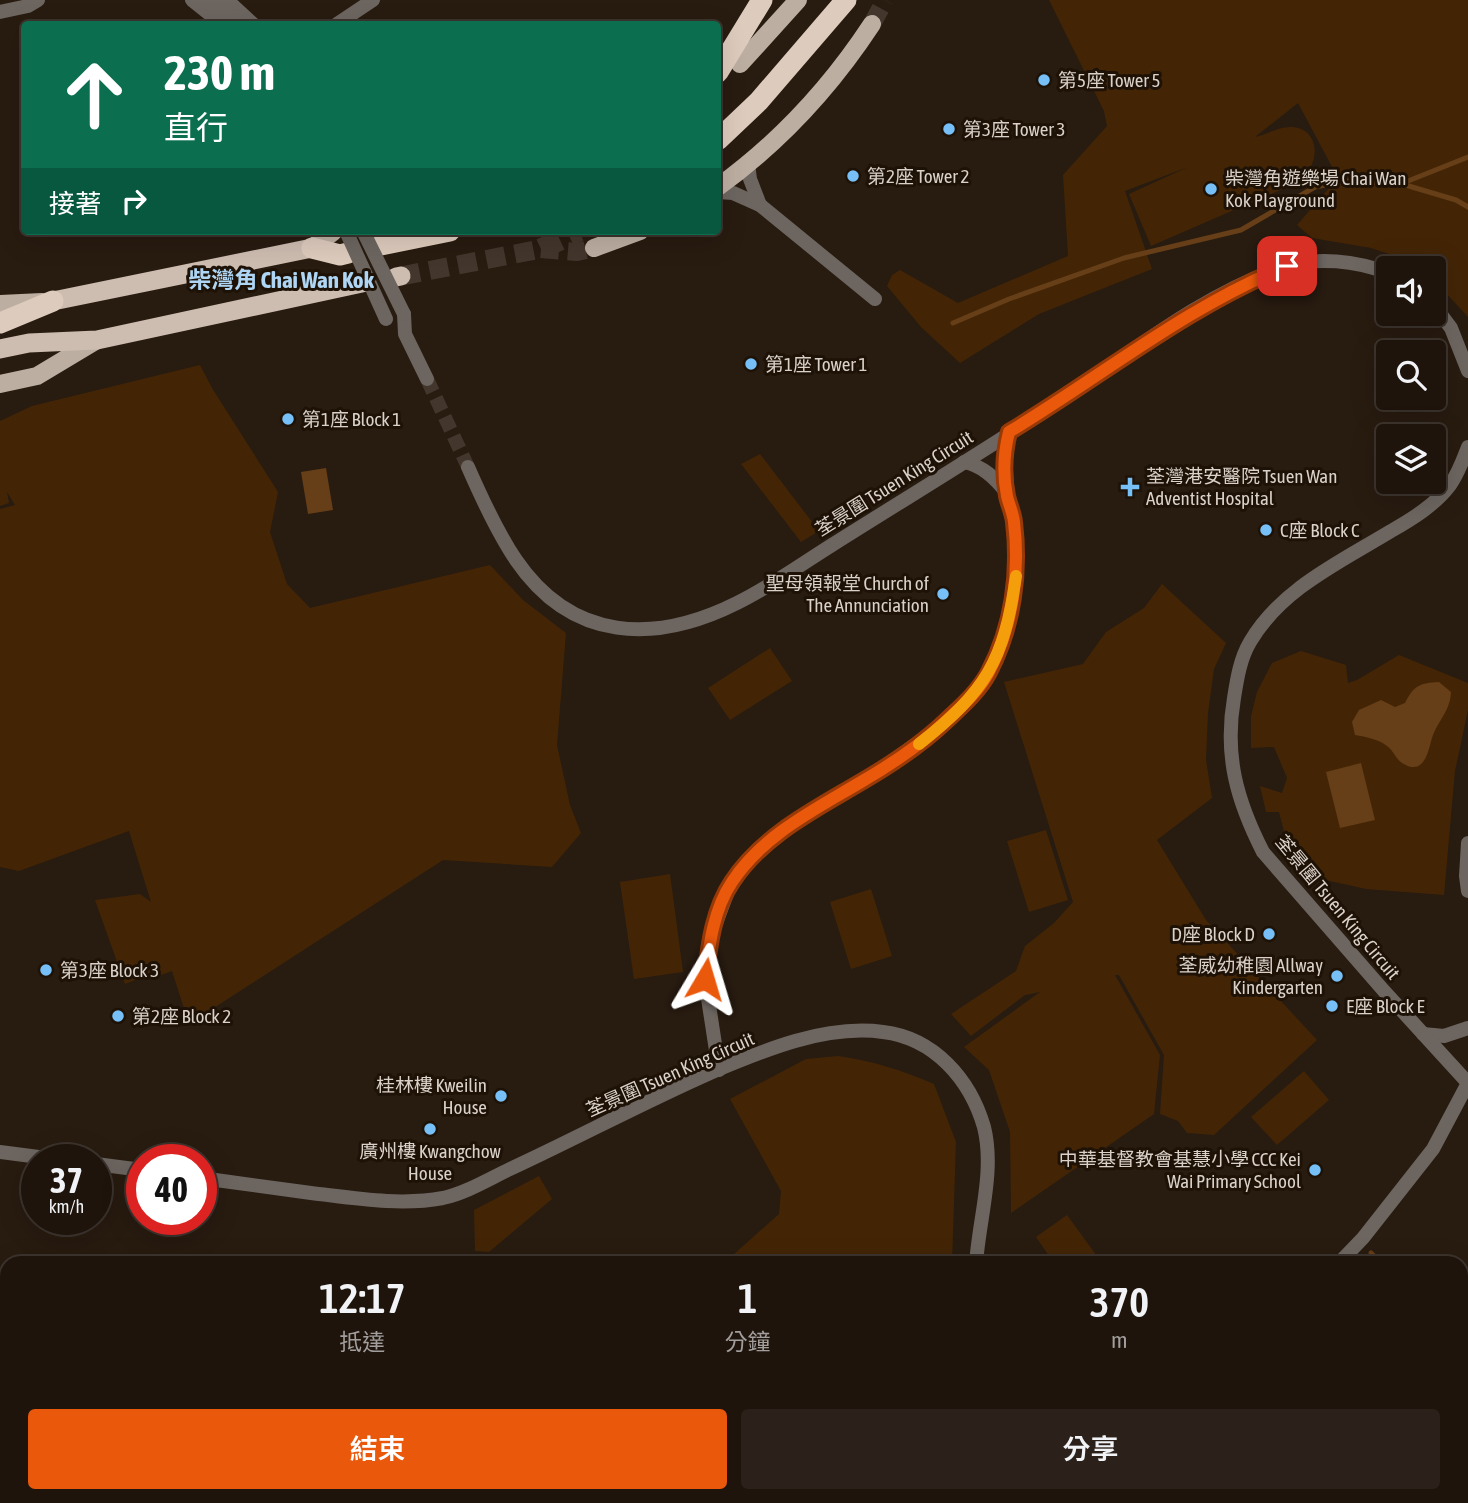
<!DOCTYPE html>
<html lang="zh-TW">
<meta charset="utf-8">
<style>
:root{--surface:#1e140c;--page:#2b211a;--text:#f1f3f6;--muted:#a19e9d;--line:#3c332d;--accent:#ea580c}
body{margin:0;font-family:"Asap Condensed","Noto Sans TC",sans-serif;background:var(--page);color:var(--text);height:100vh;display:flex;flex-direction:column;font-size:26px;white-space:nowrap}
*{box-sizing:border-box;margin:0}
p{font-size:23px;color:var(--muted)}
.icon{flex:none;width:38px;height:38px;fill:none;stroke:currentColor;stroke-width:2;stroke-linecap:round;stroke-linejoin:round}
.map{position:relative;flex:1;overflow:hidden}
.details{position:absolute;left:0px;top:1256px;width:1468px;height:247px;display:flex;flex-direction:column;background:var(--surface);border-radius:21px 21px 0 0;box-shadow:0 7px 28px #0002,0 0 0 2px var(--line)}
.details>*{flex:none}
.banner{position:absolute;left:21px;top:21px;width:700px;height:214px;border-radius:7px;box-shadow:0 7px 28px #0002,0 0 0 2px var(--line);background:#0b6e4f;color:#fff;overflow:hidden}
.fabs{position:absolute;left:1376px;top:256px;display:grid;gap:14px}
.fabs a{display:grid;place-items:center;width:70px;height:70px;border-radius:7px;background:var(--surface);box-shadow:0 7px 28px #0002,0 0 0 2px var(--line);font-size:35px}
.speed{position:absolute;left:21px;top:1144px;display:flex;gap:14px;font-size:35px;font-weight:700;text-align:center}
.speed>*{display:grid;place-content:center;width:91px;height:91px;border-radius:50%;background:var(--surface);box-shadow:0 7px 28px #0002,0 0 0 2px var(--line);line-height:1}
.speed small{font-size:18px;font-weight:400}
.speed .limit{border:10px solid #d22;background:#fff;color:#111}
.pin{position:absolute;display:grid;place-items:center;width:60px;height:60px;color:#fff;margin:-30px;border-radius:14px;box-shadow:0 4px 10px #0006}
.me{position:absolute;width:77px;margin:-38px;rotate:7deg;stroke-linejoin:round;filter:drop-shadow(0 0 5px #0008)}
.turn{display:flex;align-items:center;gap:24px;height:147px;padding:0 28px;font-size:32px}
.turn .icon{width:91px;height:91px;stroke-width:2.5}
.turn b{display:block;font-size:49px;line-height:60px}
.then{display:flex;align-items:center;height:66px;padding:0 28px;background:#0003;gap:14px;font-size:26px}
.eta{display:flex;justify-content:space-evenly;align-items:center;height:119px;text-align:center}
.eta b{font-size:42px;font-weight:600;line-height:49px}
.primary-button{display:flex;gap:14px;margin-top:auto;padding:14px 28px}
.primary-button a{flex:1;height:80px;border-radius:7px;background:var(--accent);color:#fff;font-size:28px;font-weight:600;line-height:80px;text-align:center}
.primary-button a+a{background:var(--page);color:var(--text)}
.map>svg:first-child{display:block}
</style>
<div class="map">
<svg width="1468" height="1503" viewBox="0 0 1468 1503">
<rect width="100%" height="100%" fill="#281b10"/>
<g fill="#432506">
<path d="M 1049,0 L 1468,0 L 1468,317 L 1433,279 L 1433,268 L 1418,268 L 1398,257 L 1371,248 L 1312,238 L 1297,225 L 1338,178 L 1298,103 L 1255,137 C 1266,135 1279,126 1292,127 C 1314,128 1320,151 1310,168 C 1306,174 1299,179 1294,184 L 1151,246 L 1129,194 L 1188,167 L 1125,191 L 1152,269 L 1039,314 L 960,363 L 921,327 L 887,286 L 892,275 L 900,270 L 958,303 L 1068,256 L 1063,175 L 1107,126 L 1104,111 Z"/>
<path d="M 200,365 L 212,388 L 278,492 L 270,532 L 287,584 L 310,608 L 490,565 L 523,600 L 566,633 L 557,745 L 570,805 L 581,833 L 552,867 L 443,860 L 189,1024 L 172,971 L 150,979 L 148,975 L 125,984 L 95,900 L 140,894 L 151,902 L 129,831 L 19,871 L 0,867 L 0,509 L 15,505 L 7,492 L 9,503 L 0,506 L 0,421 L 32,406 Z"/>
<path d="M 760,454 L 819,531 L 801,542 L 741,464 Z"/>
<path d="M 1162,584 L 1226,643 L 1214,669 L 1208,713 L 1206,760 L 1212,798 L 1157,840 L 1206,920 L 1317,1040 L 1214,1135 L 1187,1133 L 1178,1121 L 1160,1114 L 1164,1055 L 1119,975 L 1115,975 L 1160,1055 L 1154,1114 L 1011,1213 L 1010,1132 L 989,1070 L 964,1047 L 1040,992 L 1025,995 L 971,1036 L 951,1014 L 1016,971 L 1025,946 L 1054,923 L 1073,902 L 1004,682 L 1083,664 L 1106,632 L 1144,608 Z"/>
<path d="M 770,648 L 792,681 L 730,720 L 708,688 Z"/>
<path d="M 1301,651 L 1346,665 L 1348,683 L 1357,680 L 1399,655 L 1468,683 L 1468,710 L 1455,771 L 1444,895 L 1366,889 L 1317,878 L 1287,843 L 1279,812 L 1266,812 L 1260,786 L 1282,793 L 1287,778 L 1274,747 L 1251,748 L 1251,716 L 1257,692 L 1272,663 Z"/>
<path d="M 1046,830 L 1068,900 L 1029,912 L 1007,841 Z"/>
<path d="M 670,874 L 683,972 L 634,979 L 620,882 Z"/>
<path d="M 871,889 L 892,956 L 851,969 L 830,902 Z"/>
<path d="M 838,1056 C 872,1061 902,1070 934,1084 L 956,1142 L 952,1263 L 724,1263 L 779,1214 L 781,1191 L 730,1099 L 806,1059 Z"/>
<path d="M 1304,1071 L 1329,1100 L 1277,1145 L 1251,1117 Z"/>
<path d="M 539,1176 L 552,1199 L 489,1252 L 475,1251 L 474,1210 Z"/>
<path d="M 1067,1215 L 1102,1263 L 1054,1263 L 1036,1237 Z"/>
<path d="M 1461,1275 L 1468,1278 L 1468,1503 L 1155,1503 L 1160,1496 L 1461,1496 Z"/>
<path d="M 134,1496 L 572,1496 L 586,1503 L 131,1503 Z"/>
<path d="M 734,1496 L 998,1496 L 994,1503 L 747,1503 Z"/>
</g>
<g fill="#663e17">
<path d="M 326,468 L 333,510 L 308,514 L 301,472 Z"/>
<path d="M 1439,682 L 1451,692 C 1450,712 1438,720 1432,738 C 1428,752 1424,777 1402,763 C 1396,759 1393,750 1387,746 C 1378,739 1366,737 1355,735 L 1352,722 L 1359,710 L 1381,700 L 1395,707 L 1405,703 C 1414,685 1420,683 1439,682 Z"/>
<path d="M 1361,763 L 1375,820 L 1340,828 L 1326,772 Z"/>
</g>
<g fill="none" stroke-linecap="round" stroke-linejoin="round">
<g stroke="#663e17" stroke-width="5">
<path d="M 1403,183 L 1468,157"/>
<path d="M 953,323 L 1009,299 L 1124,258 L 1241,230 L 1315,187 L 1346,181 L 1402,184 L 1456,200 L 1468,207"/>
<path d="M 1371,1253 L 1382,1264"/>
<path d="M 1461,1314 L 1468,1316"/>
<path d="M 651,1496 L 664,1503"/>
</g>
<path stroke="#43362c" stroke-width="14" stroke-dasharray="14 7" stroke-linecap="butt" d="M 427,379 L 468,467"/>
<g stroke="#43362c" stroke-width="18" stroke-dasharray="18 9" stroke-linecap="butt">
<path d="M 872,24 L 885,0"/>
<path d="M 541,249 L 577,252 L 594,248"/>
</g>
<path stroke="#43362c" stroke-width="19" stroke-dasharray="19 10" stroke-linecap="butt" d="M 401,276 L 541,249"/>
<path stroke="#43362c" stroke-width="21" stroke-dasharray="21 10" stroke-linecap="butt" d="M 541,249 L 579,231"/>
<g stroke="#6c6560" stroke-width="14">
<path d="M 227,0 L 253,24"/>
<path d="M 0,12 L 28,6 L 38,0"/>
<path d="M 337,24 L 373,0"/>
<path d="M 748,164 L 750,179 L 760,205"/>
<path d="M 718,192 L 733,193 L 760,205 L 875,299"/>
<path d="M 1468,843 L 1466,876 L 1468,891"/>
<path d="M 0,1370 L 7,1371"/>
</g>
<g stroke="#6c6560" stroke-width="14">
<path d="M 192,0 L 222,24"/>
<path d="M 210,0 L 239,24"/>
<path d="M 1433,304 L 1451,328 L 1468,371"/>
<path d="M 404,314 L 405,334 L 427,379"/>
<path d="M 964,462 C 983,466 995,478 1007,493"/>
<path d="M 468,467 C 482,499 497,532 516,560 C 572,642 655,644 737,603 C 770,587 800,565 832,545 C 908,497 986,450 1061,400 C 1132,352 1203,294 1284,267 C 1316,256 1357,261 1388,273"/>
<path d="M 1423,1034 L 1444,1036 L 1468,1028"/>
<path d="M 719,1070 L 705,979 L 710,939 L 731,883 L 757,853 L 786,826 L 878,771 L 936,730 L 971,697 L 988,675 L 1002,645 L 1010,616 L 1016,576 L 1013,518 L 1007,493 L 1005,449 L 1009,432"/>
<path d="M 0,1152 L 62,1160"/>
<path d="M 96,1164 L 142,1170"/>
<path d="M 201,1178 C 238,1183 275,1188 311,1193 C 354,1198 400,1206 443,1198 C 466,1193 489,1179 510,1169 C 577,1138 642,1103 710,1073 C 762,1051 825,1024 883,1032 C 934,1038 970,1079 984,1127 C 995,1171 979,1219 976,1264"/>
<path d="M 1338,1264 L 1363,1238 L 1433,1149 L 1468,1083 L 1384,991 L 1263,852 C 1237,801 1224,756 1234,698 C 1237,679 1240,659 1250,642 C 1281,589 1340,562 1391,531 C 1412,519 1435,505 1450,485 C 1458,474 1463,460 1468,447"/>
</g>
<g stroke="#bdaea2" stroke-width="18">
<path d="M 740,64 L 798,0"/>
<path d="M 718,187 C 780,142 830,88 872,24"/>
<path d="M 312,248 L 333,232"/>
<path d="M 594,248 L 640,231"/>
<path d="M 0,304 L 42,302"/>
<path d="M 0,384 L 37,376 L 97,340"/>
</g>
<g stroke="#cdbcb0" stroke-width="19">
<path d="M 396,277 L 401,276"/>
<path d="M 53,301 L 312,248"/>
<path d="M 0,349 L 29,343 L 97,340 L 362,283"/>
</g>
<g stroke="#ddcbbd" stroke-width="21">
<path d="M 718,72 L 762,0"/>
<path d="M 718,140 L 759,101 L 846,0"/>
<path d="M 381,245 L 450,231"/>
<path d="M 312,248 L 340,255 L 348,253"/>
<path d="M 0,323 L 53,301"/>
</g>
<path stroke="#b2a9a0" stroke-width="5" stroke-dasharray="3.5 7" stroke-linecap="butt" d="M 0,1391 L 7,1392"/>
<g stroke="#6c6560" stroke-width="14">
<path d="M 346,231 L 386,319"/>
<path d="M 363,231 L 404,314"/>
</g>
</g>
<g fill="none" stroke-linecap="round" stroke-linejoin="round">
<g stroke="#983908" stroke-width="18">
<path id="route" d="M 705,979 C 709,947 713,910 732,882 C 763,835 814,810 861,782 C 892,764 922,744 947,720 C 963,705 979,691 989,672 C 1013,626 1020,573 1014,522 C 1013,513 1009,505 1007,496 C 1003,476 1004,452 1009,432 C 1102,376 1186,307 1287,266"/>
</g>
<use href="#route" stroke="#ea580c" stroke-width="12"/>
<path stroke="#f59e0b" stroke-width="12" d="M 919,744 C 986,691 1004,661 1016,576"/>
</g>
<g fill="#76c0f7" stroke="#1e1207" stroke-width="2.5">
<circle cx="1044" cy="80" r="7"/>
<circle cx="949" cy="129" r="7"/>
<circle cx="853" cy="176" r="7"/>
<circle cx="1211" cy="189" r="7"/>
<circle cx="751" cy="364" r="7"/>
<circle cx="288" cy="419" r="7"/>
<path d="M1126.5 476.5h7v7h7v7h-7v7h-7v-7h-7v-7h7z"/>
<circle cx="1266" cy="530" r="7"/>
<circle cx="943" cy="594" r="7"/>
<circle cx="1269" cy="934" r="7"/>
<circle cx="46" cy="970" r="7"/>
<circle cx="1337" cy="976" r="7"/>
<circle cx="1332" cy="1006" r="7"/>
<circle cx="118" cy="1016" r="7"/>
<circle cx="501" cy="1096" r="7"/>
<circle cx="430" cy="1129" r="7"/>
<circle cx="1315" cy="1170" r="7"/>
</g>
<g text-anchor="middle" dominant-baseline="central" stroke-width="6" stroke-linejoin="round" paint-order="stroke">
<g font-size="19" fill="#dad1c9" stroke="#1e1207" text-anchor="start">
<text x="1058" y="80">第5座 Tower 5</text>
<text x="963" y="129">第3座 Tower 3</text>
<text x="867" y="176">第2座 Tower 2</text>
<text x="1225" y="178">柴灣角遊樂場 Chai Wan<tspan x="1225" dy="22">Kok Playground</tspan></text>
<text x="765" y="364">第1座 Tower 1</text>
<text x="302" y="419">第1座 Block 1</text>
<text x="1146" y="476">荃灣港安醫院 Tsuen Wan<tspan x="1146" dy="22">Adventist Hospital</tspan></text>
<text x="1280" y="530">C座 Block C</text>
<text x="929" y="583" text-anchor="end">聖母領報堂 Church of<tspan x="929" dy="22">The Annunciation</tspan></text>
<text x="1255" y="934" text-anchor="end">D座 Block D</text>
<text x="1323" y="965" text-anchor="end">荃威幼稚園 Allway<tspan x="1323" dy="22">Kindergarten</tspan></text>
<text x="60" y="970">第3座 Block 3</text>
<text x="1346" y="1006">E座 Block E</text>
<text x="132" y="1016">第2座 Block 2</text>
<text x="487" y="1085" text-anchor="end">桂林樓 Kweilin<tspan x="487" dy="22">House</tspan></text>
<text x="430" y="1151" text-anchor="middle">廣州樓 Kwangchow<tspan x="430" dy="22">House</tspan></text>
<text x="1301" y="1159" text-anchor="end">中華基督教會基慧小學 CCC Kei<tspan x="1301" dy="22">Wai Primary School</tspan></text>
</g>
<g font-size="19" fill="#dad1c9" stroke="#1e1207">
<text transform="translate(894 483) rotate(-32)">荃景圍 Tsuen King Circuit</text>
<text transform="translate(1338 907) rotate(50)">荃景圍 Tsuen King Circuit</text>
<text transform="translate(670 1074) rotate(-24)">荃景圍 Tsuen King Circuit</text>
</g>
<g font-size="23" font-weight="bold" fill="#aed6f4" stroke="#1e1207">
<text x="281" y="280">柴灣角 Chai Wan Kok</text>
</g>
</g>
</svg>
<div class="fabs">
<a><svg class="icon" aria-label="sound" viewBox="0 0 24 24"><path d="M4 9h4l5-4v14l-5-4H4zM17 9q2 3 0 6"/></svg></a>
<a><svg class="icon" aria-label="search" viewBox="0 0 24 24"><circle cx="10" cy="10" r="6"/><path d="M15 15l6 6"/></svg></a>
<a><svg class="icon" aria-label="layers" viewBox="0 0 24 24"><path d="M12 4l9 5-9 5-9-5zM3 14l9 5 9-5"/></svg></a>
</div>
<div class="speed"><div>37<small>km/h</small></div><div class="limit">40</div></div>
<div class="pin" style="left:1287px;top:266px;background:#d93025"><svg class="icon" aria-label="arrive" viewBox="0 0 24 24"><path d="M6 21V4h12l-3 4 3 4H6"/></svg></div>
<svg class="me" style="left:705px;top:979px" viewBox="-20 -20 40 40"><path d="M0-17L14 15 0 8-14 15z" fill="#ea580c" stroke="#fff" stroke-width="4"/></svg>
<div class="banner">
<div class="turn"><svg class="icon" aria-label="ahead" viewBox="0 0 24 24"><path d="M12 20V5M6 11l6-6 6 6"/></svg><div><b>230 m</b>直行</div></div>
<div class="then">接著<svg class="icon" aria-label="right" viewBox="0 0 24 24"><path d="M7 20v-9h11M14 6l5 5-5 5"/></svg></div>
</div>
<section class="details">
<div class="eta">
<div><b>12:17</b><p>抵達</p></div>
<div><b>1</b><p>分鐘</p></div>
<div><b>370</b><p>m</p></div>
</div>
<div class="primary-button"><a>結束</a><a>分享</a></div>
</section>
</div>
